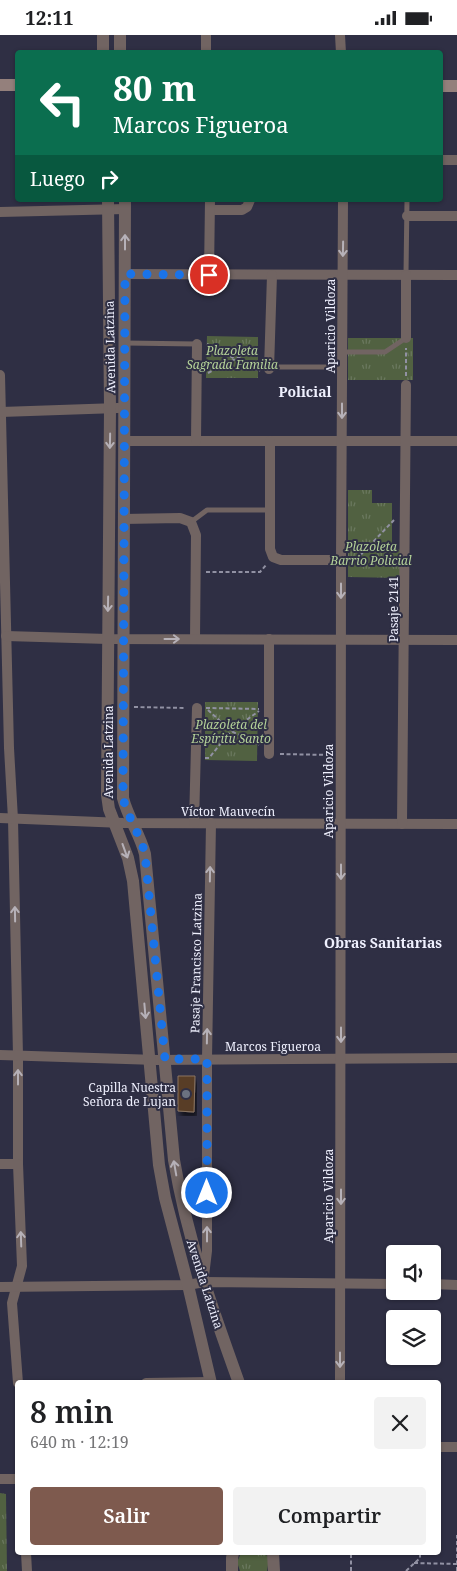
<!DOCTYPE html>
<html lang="es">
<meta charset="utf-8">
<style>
:root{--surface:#fff;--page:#f2f2f2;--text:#202124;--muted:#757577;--accent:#7e5a4e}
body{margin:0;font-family:"Noto Serif",serif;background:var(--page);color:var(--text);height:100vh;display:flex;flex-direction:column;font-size:19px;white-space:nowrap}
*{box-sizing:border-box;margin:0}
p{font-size:16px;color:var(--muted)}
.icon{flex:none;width:28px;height:28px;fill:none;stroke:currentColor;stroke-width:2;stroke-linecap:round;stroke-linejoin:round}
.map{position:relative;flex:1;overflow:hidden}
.side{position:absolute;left:15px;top:1345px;width:426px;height:175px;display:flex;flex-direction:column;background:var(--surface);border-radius:5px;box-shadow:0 1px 4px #0004}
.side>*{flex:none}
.top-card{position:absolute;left:15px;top:15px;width:428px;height:152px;border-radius:5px;box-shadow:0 1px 4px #0004;background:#0b6e4f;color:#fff;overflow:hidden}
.controls{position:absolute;left:386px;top:1210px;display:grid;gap:10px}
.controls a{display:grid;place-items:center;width:55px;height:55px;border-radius:5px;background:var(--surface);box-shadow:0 1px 4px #0004;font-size:25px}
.pin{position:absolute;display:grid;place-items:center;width:42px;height:42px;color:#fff;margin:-21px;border:2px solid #fff;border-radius:50%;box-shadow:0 1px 5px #0007}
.me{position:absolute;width:55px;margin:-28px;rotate:0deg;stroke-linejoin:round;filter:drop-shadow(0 0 4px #0008)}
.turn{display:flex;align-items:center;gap:18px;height:105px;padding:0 15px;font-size:22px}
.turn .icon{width:65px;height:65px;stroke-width:2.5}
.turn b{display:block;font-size:35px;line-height:42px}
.then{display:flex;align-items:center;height:48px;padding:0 15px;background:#0003;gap:10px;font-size:19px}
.round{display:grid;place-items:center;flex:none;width:52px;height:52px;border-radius:5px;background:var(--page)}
.overview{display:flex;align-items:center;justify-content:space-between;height:85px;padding:0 15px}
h1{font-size:30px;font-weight:600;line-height:38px}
.primary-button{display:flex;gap:10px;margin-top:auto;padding:10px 15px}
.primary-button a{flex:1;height:58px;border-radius:5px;background:var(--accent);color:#fff;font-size:20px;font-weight:600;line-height:58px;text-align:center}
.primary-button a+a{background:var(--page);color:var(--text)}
.status{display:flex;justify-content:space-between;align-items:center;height:35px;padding:0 25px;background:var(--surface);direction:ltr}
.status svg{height:14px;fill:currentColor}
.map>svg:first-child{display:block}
</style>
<div class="status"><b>12:11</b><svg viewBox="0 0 49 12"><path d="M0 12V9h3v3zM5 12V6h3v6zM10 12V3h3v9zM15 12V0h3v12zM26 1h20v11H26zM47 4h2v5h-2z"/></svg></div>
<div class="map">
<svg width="457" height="1536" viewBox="0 0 457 1536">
<defs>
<pattern id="grass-tufts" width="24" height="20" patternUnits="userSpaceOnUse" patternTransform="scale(1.25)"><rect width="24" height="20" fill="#516141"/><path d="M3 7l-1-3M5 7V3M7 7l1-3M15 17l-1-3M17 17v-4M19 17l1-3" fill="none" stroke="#6a785e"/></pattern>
<filter id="shadow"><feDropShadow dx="3" dy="5.5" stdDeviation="2.5" flood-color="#0009"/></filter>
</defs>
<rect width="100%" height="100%" fill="#2f2f44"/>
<g fill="url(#grass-tufts)">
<path d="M 207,301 L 258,302 L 258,343 L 206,343 Z"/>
<rect x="348" y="303" width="65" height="42"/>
<path d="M 348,455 L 372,455 L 372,468 L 392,468 L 392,510 L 400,515 L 400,543 L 348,542 Z"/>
<path d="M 205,667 L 258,667 L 257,726 L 205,725 Z"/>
<path d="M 0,1458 L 6,1459 L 7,1536 L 0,1536 Z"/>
<path d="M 241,1518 L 265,1518 L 269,1524 L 267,1536 L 240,1536 L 237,1527 Z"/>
</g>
<path fill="#593e25" stroke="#8a7563" filter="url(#shadow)" d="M 178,1041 L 195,1041 L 194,1077 L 178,1076 Z"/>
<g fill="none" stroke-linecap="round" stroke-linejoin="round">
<g stroke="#9191a3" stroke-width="2" stroke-dasharray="4 2.5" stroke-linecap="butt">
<path d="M 207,309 L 258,336 L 260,335"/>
<path d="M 208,338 L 259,312"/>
<path d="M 406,341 L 406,313"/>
<path d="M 351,530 L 394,485"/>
<path d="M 206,537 L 260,537 L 266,530"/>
<path d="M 134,672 L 186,673"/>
<path d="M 206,673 L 259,674"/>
<path d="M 208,675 L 231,696 L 260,710"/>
<path d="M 280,719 L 330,720"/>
<path d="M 205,723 L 209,723 L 231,696 L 259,676"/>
<path d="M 414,1528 L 457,1529"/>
<path d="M 351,1536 L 351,1518"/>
<path d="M 406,1536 L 420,1523 L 420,1518"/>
<path d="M 457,1536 L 457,1500"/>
</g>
<g stroke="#716462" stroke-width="5">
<path d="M 406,239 L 407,165"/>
<path d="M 125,308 L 197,309"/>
<path d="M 342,317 L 385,317 L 406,303"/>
<path d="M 269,334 L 279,332 L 342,332"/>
<path d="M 191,487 L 207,475 L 270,475"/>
</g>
<g stroke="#716462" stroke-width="10">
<path d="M 206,0 L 206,18"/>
<path d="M 340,0 L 341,18"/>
<path d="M 440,125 L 457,125"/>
<path d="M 210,175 L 242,175 L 247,172 L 250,165"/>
<path d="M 0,177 L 125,174"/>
<path d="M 407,181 L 457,181"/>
<path d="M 125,239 L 457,240"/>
<path d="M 209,239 L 210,165"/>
<path d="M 406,240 L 406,303"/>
<path d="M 269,334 L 272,240"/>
<path d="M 0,340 L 9,713 L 13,784 L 18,1021 L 18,1129 L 22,1231 L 12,1268 L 18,1348"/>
<path d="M 1,377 L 118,373"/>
<path d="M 124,406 L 457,406"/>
<path d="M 196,406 L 197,309"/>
<path d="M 270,406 L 270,514 L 273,522 L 281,525 L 341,525"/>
<path d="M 123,484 L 180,483 L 191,487 L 196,500 L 195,604"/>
<path d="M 6,601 L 108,604 L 457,605"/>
<path d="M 269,719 L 269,604"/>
<path d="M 0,783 L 123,788 L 457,789"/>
<path d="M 194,788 L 197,673"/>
<path d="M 402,789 L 406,350"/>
<path d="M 0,1020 L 157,1025 L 457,1023"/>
<path d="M 0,1129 L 18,1129"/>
<path d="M 204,1241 L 207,1216 L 207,1024 L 211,788"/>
<path d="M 432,1249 L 457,1250"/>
<path d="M 0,1252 L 188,1250 L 204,1247 L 395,1249"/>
<path d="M 146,1348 L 211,1347"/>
<path d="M 340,1348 L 341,525 L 343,165"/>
<path d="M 439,1412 L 457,1412"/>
<path d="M 0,1444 L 18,1444"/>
<path d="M 26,1518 L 27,1536"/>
</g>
<g stroke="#716462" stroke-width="12">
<path d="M 103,0 L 103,18"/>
<path d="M 120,0 L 120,18"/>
<path d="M 108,165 L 110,373 L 107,760 L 109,774 L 128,823 L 133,846 L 159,1130 L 165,1163 L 188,1250 L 211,1348"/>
<path d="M 125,165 L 123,763 C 128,783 140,799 145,819 L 174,1125 C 187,1203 212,1273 239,1348"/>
<path d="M 273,1518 L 274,1536"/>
<path d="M 232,1536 L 232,1523 L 233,1518"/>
</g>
<g stroke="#94807c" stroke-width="12">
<path d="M 0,50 L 18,50"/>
<path d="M 440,51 L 457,51"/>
</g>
</g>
<defs><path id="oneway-shaft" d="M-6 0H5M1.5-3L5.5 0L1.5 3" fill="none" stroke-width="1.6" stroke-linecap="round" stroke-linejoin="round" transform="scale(1.25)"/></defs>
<g stroke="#b6b1b8">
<use href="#oneway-shaft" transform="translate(125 207) rotate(-90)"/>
<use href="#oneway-shaft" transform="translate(343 214) rotate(91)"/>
<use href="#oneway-shaft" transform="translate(342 376) rotate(90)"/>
<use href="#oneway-shaft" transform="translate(110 406) rotate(91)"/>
<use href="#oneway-shaft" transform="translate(341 556) rotate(90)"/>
<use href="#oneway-shaft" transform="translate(108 569) rotate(91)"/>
<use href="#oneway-shaft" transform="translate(172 604)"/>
<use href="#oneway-shaft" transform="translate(125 816) rotate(70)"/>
<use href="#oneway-shaft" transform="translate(341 837) rotate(90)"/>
<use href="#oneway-shaft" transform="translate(210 839) rotate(-89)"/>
<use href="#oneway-shaft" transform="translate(15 879) rotate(-91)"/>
<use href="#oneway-shaft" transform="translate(145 976) rotate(85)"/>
<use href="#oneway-shaft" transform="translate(341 1000) rotate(90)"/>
<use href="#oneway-shaft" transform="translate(207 1001) rotate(-89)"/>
<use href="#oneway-shaft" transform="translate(18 1042) rotate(-90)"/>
<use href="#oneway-shaft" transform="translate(175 1133) rotate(-100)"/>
<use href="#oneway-shaft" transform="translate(341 1162) rotate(90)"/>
<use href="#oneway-shaft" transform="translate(207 1199) rotate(-90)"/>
<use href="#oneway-shaft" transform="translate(21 1204) rotate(-92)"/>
<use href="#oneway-shaft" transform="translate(340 1325) rotate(90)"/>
</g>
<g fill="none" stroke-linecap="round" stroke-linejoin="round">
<path stroke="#1a73e8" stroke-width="9" stroke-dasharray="0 16.2" d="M 207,1158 L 207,1024 L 165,1024 L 145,819 C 140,799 128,783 123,763 L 125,239 L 209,240"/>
</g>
<circle fill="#6b7280" stroke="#2f2f44" stroke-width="2" cx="186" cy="1059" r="5"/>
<g text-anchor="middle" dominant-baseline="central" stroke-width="4" stroke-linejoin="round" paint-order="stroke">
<g font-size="12" fill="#eff0fe" stroke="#2f2f44">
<text transform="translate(330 291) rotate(-90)">Aparicio Vildoza</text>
<text transform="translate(110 312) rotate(-91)">Avenida Latzina</text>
<text transform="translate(393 574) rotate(-90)">Pasaje 2141</text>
<text transform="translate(108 717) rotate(-90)">Avenida Latzina</text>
<text transform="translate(328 756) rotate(-90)">Aparicio Vildoza</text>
<text x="228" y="776">Víctor Mauvecín</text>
<text transform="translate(196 928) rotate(-89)">Pasaje Francisco Latzina</text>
<text x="273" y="1011">Marcos Figueroa</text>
<text transform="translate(328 1161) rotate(-90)">Aparicio Vildoza</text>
<text transform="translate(205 1249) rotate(72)">Avenida Latzina</text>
</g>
<g font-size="12" font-style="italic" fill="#b4d298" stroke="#2f2f44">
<text x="232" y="315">Plazoleta<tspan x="232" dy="14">Sagrada Familia</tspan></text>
<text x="371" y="511">Plazoleta<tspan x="371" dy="14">Barrio Policial</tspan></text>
<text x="231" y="689">Plazoleta del<tspan x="231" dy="14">Espíritu Santo</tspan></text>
</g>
<g font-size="12" fill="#eff0fe" stroke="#2f2f44" text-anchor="end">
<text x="176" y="1052">Capilla Nuestra<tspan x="176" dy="14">Señora de Lujan</tspan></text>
</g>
<g font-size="14" font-weight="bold" fill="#eff0fe" stroke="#2f2f44">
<text x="305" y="356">Policial</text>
<text x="383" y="907">Obras Sanitarias</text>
</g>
</g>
</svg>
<div class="controls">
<a><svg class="icon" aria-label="sound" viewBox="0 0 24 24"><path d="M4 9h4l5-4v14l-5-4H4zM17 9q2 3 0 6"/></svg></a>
<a><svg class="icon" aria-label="layers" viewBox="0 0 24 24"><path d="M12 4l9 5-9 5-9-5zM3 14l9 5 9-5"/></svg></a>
</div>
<div class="pin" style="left:209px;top:240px;background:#d93025"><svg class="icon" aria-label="arrive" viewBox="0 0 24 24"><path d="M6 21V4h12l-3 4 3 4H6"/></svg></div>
<svg class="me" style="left:207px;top:1158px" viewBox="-20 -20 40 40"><circle r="17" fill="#1a73e8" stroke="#fff" stroke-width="3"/><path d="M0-11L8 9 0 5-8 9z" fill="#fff"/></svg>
<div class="top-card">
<div class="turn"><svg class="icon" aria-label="left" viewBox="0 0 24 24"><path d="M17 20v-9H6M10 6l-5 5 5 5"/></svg><div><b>80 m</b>Marcos Figueroa</div></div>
<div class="then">Luego<svg class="icon" aria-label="right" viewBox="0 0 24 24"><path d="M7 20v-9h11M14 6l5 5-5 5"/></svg></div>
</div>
<section class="side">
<div class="overview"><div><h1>8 min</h1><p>640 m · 12:19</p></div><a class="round"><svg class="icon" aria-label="close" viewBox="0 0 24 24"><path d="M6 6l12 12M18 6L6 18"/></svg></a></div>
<div class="primary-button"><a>Salir</a><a>Compartir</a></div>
</section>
</div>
